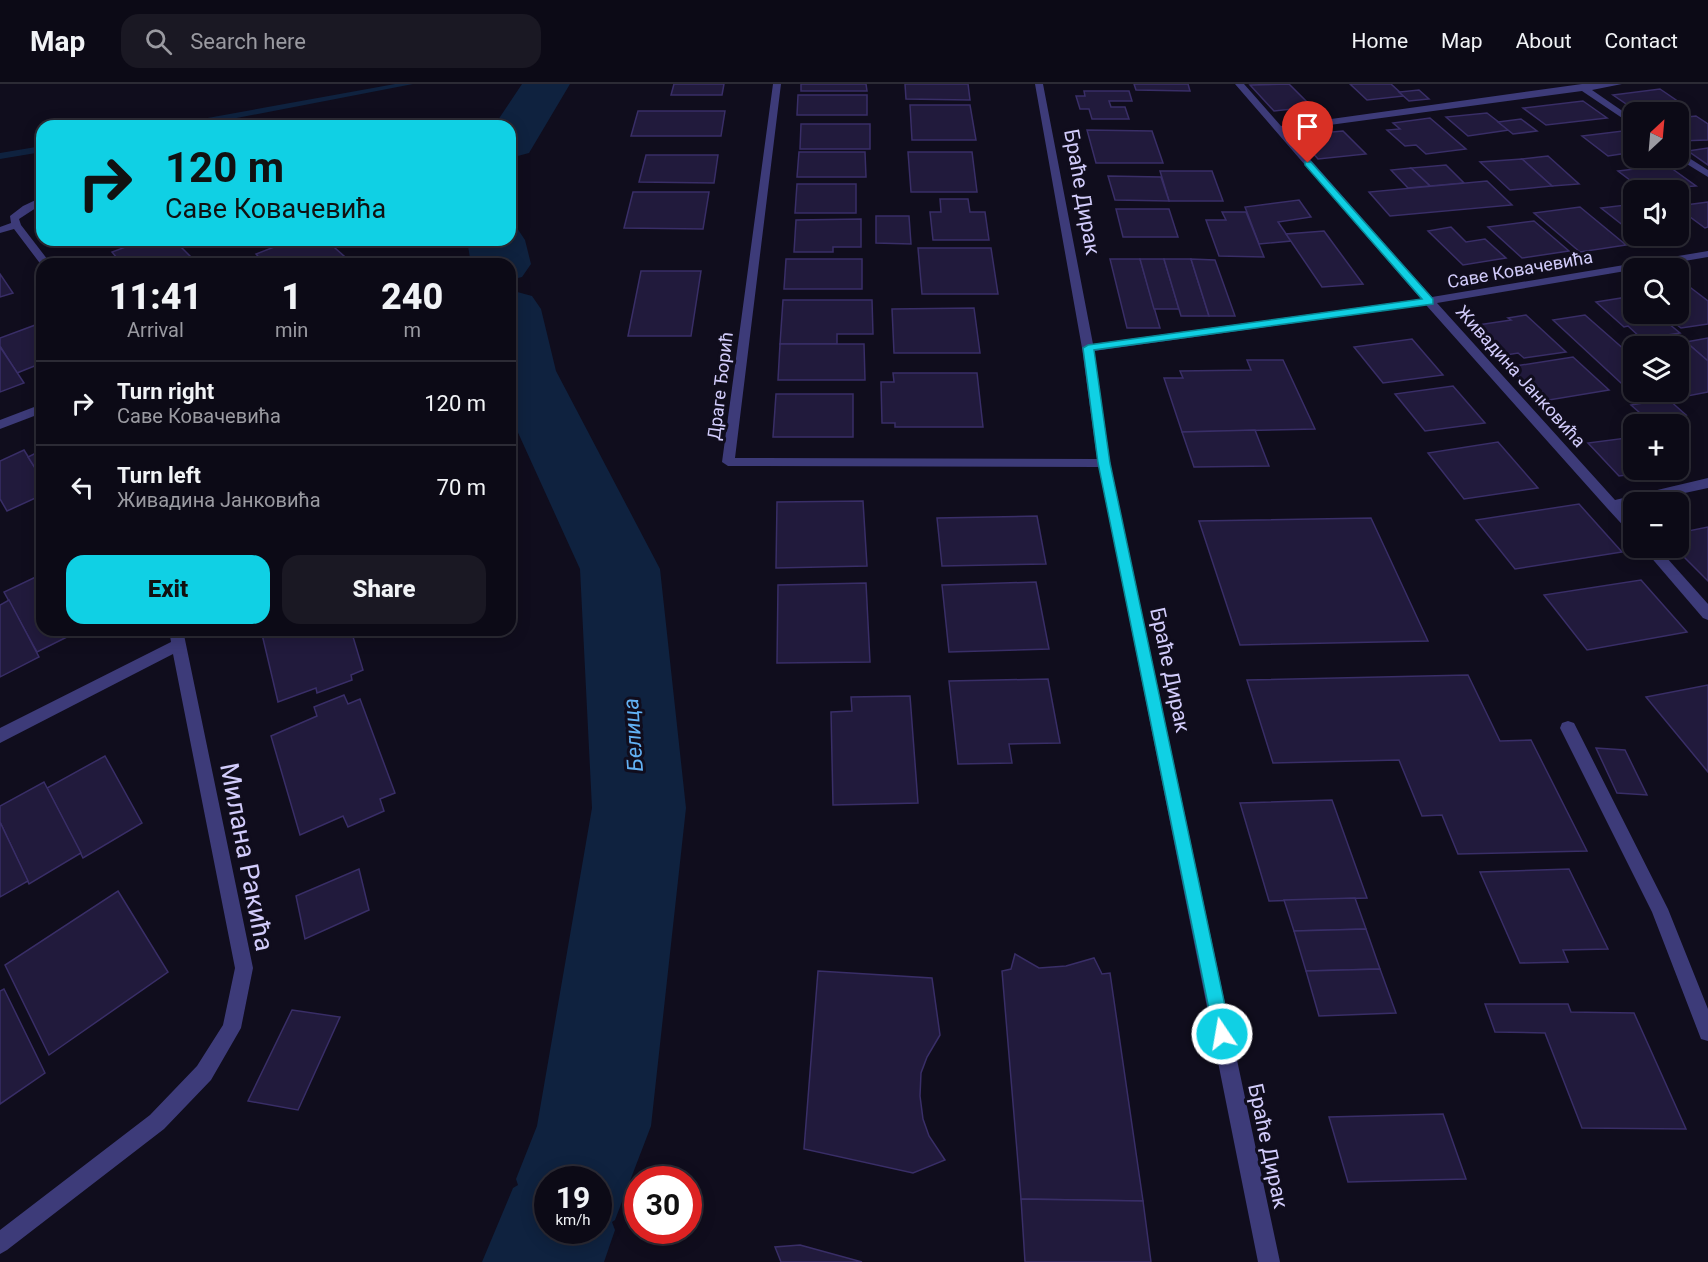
<!DOCTYPE html>
<meta charset="utf-8">
<style>
:root{--surface:#0c0a16;--page:#1a1823;--text:#f1f3f6;--muted:#9a9aa1;--line:#2c2b35;--accent:#10d0e4}
body{margin:0;font-family:Roboto,sans-serif;background:var(--page);color:var(--text);height:100vh;display:flex;flex-direction:column;font-size:22px;white-space:nowrap}
*{box-sizing:border-box;margin:0}
p{font-size:20px;color:var(--muted)}
.icon{flex:none;width:33px;height:33px;fill:none;stroke:currentColor;stroke-width:2;stroke-linecap:round;stroke-linejoin:round}
.map{position:relative;flex:1;overflow:hidden}
.details{position:absolute;left:36px;top:174px;width:480px;height:378px;display:flex;flex-direction:column;background:var(--surface);border-radius:18px;box-shadow:0 3px 15px #0003,0 0 0 2px var(--line)}
.details>*{flex:none}
.hud{position:absolute;left:36px;top:36px;width:480px;height:126px;border-radius:18px;box-shadow:0 3px 15px #0003,0 0 0 2px var(--line);background:#10d0e4;color:#111;overflow:hidden}
.needle{width:39px;rotate:26deg}
.controls{position:absolute;left:1623px;top:18px;display:grid;gap:12px}
.controls a{display:grid;place-items:center;width:66px;height:66px;border-radius:12px;background:var(--surface);box-shadow:0 3px 15px #0003,0 0 0 2px var(--line);font-size:30px}
.speed{position:absolute;left:534px;top:1082px;display:flex;gap:12px;font-size:30px;font-weight:700;text-align:center}
.speed>*{display:grid;place-content:center;width:78px;height:78px;border-radius:50%;background:var(--surface);box-shadow:0 3px 15px #0003,0 0 0 2px var(--line);line-height:1}
.speed small{font-size:15px;font-weight:400}
.speed .limit{border:9px solid #d22;background:#fff;color:#111}
.pin{position:absolute;display:grid;place-items:center;width:51px;height:51px;color:#fff;margin:-62px -26px;border-radius:50% 50% 50% 0;rotate:-45deg;box-shadow:0 0 6px #0007}
.pin .icon{rotate:45deg}
.me{position:absolute;width:66px;margin:-33px;rotate:348deg;stroke-linejoin:round;filter:drop-shadow(0 0 4px #0008)}
.turn{display:flex;align-items:center;gap:21px;height:126px;padding:0 30px;font-size:27px}
.turn .icon{width:78px;height:78px;stroke-width:2.5}
.turn b{display:block;font-size:42px;line-height:51px}
.eta{display:flex;justify-content:space-evenly;align-items:center;height:102px;text-align:center}
.eta b{font-size:36px;font-weight:800;line-height:42px}
.action{display:flex;gap:12px;margin-top:auto;padding:12px 30px}
.action a{flex:1;height:69px;border-radius:18px;background:var(--accent);color:#111;font-size:24px;font-weight:800;line-height:69px;text-align:center}
.action a+a{background:var(--page);color:var(--text)}
ul{padding:0;list-style:none}
li{display:flex;align-items:center;gap:18px;height:84px;padding:0 30px;border-top:2px solid var(--line)}
li div{flex:1}
li b{display:block;font-size:22px}
li em{font-style:normal}
header{display:flex;align-items:center;gap:36px;box-sizing:border-box;height:84px;padding:0 30px;background:var(--surface);border-bottom:2px solid var(--line)}
header strong{font-size:28px}
nav{display:flex;gap:33px;margin-inline-start:auto;font-size:21px}
.search{width:420px;height:54px;background:var(--page);display:flex;align-items:center;gap:15px;box-sizing:border-box;padding:0 21px;border-radius:18px;color:var(--muted);font-size:22px}
.map>svg:first-child{display:block}
</style>
<header>
<strong>Map</strong>
<div class="search"><svg class="icon" aria-label="search" viewBox="0 0 24 24"><circle cx="10" cy="10" r="6"/><path d="M15 15l6 6"/></svg>Search here</div>
<nav><a>Home</a><a>Map</a><a>About</a><a>Contact</a></nav>
</header>
<div class="map">
<svg width="1708" height="1178" viewBox="0 0 1708 1178">
<rect width="100%" height="100%" fill="#100d1d"/>
<g fill="none" stroke-linecap="round" stroke-linejoin="round">
<g fill="#0f223f" fill-rule="evenodd">
<path d="M 395,0 L 413,0 L 195,42 L 175,42 L 180,39 Z"/>
<path d="M 42,62 L 42,68 L 0,75 L 0,69 Z"/>
</g>
<g fill="#0f223f" fill-rule="evenodd">
<path d="M 522,0 L 570,0 L 529,69 L 510,74 L 510,42 L 494,42 Z"/>
<path d="M 510,142 L 517,144 L 525,156 L 531,180 L 522,193 L 510,196 L 510,180 L 471,180 L 467,156 L 510,156 Z"/>
<path d="M 510,206 L 532,212 L 541,225 L 556,287 L 660,485 L 686,724 L 651,1042 L 615,1136 L 612,1138 L 615,1146 L 604,1178 L 482,1178 L 513,1104 L 518,1101 L 516,1095 L 537,1042 L 592,724 L 580,485 L 510,331 ZM 548,1095 L 598,1095 L 598,1146 L 548,1146 Z"/>
</g>
</g>
<g fill="#211a3c" stroke="#392e67" stroke-width="1.5">
<path d="M 674,0 L 724,0 L 722,11 L 671,11 Z"/>
<path d="M 801,0 L 866,0 L 867,7 L 801,7 Z"/>
<path d="M 905,0 L 968,0 L 970,16 L 906,15 Z"/>
<path d="M 1134,0 L 1188,0 L 1190,7 L 1136,6 Z"/>
<path d="M 1289,0 L 1312,23 L 1274,27 L 1250,1 Z"/>
<path d="M 1350,0 L 1391,0 L 1404,12 L 1367,16 Z"/>
<path d="M 1660,5 L 1679,18 L 1662,20 L 1673,27 L 1638,28 L 1613,11 Z"/>
<path d="M 1419,6 L 1429,15 L 1409,17 L 1399,8 Z"/>
<path d="M 1084,7 L 1129,7 L 1132,17 L 1109,17 L 1111,23 L 1125,23 L 1129,35 L 1092,35 L 1089,25 L 1080,25 L 1076,12 L 1085,12 Z"/>
<path d="M 798,11 L 867,11 L 867,31 L 797,31 Z"/>
<path d="M 1583,17 L 1607,34 L 1546,41 L 1523,24 Z"/>
<path d="M 910,21 L 970,21 L 976,56 L 912,56 Z"/>
<path d="M 638,27 L 725,27 L 721,52 L 631,52 Z"/>
<path d="M 1487,29 L 1509,46 L 1468,52 L 1446,33 Z"/>
<path d="M 1696,32 L 1708,40 L 1708,56 L 1678,57 L 1678,34 Z"/>
<path d="M 1430,34 L 1466,65 L 1426,70 L 1416,61 L 1405,62 L 1387,46 L 1400,45 L 1393,39 Z"/>
<path d="M 1521,35 L 1537,47 L 1513,50 L 1498,38 Z"/>
<path d="M 801,40 L 870,40 L 870,65 L 800,65 Z"/>
<path d="M 1087,46 L 1152,47 L 1163,79 L 1096,79 Z"/>
<path d="M 1343,47 L 1366,70 L 1318,75 L 1297,51 Z"/>
<path d="M 1623,47 L 1634,55 L 1634,68 L 1608,72 L 1582,52 Z"/>
<path d="M 1708,64 L 1708,81 L 1688,67 Z"/>
<path d="M 799,68 L 865,68 L 866,93 L 797,93 Z"/>
<path d="M 908,68 L 972,68 L 977,108 L 911,108 Z"/>
<path d="M 646,71 L 718,71 L 714,99 L 639,98 Z"/>
<path d="M 1548,72 L 1579,100 L 1552,102 L 1522,75 Z"/>
<path d="M 1522,75 L 1552,102 L 1510,106 L 1480,78 Z"/>
<path d="M 1446,81 L 1464,99 L 1430,102 L 1411,84 Z"/>
<path d="M 1667,81 L 1696,102 L 1643,106 L 1618,87 Z"/>
<path d="M 1411,84 L 1430,102 L 1408,104 L 1391,86 Z"/>
<path d="M 1160,87 L 1212,87 L 1223,117 L 1169,117 Z"/>
<path d="M 1108,92 L 1161,93 L 1169,117 L 1115,116 Z"/>
<path d="M 1487,97 L 1512,121 L 1390,132 L 1369,108 Z"/>
<path d="M 797,100 L 856,100 L 856,129 L 795,129 Z"/>
<path d="M 633,108 L 709,108 L 703,145 L 624,144 Z"/>
<path d="M 940,115 L 968,115 L 970,128 L 985,128 L 989,156 L 933,156 L 930,128 L 941,128 Z"/>
<path d="M 1299,116 L 1311,133 L 1278,138 L 1291,157 L 1259,160 L 1245,123 Z"/>
<path d="M 1708,118 L 1708,143 L 1705,144 L 1678,124 L 1678,122 Z"/>
<path d="M 1634,120 L 1634,150 L 1601,124 Z"/>
<path d="M 1580,123 L 1626,161 L 1580,168 L 1534,129 Z"/>
<path d="M 1116,125 L 1169,125 L 1178,153 L 1123,153 Z"/>
<path d="M 1222,128 L 1246,128 L 1264,173 L 1219,172 L 1206,136 L 1226,136 Z"/>
<path d="M 876,132 L 909,132 L 911,160 L 876,159 Z"/>
<path d="M 861,135 L 861,163 L 833,163 L 833,168 L 794,168 L 796,136 Z"/>
<path d="M 1534,137 L 1569,167 L 1522,174 L 1488,143 Z"/>
<path d="M 1451,143 L 1466,158 L 1485,155 L 1506,174 L 1463,181 L 1428,147 Z"/>
<path d="M 1324,147 L 1363,200 L 1322,203 L 1286,150 Z"/>
<path d="M 1678,151 L 1680,152 L 1643,157 L 1636,152 Z"/>
<path d="M 144,156 L 174,156 L 198,180 L 122,180 L 112,168 Z"/>
<path d="M 292,156 L 326,156 L 353,180 L 265,180 L 256,170 Z"/>
<path d="M 918,164 L 991,164 L 998,210 L 922,210 Z"/>
<path d="M 786,175 L 862,175 L 862,205 L 784,205 Z"/>
<path d="M 1110,175 L 1140,175 L 1160,244 L 1127,244 Z"/>
<path d="M 1140,175 L 1164,175 L 1179,225 L 1154,225 Z"/>
<path d="M 1164,175 L 1191,175 L 1209,232 L 1181,232 Z"/>
<path d="M 1191,175 L 1215,176 L 1235,232 L 1209,232 Z"/>
<path d="M 641,187 L 701,187 L 691,252 L 628,252 Z"/>
<path d="M 0,190 L 13,209 L 0,213 Z"/>
<path d="M 1691,204 L 1708,217 L 1708,240 L 1681,244 L 1663,230 L 1678,230 L 1678,206 Z"/>
<path d="M 1634,212 L 1634,230 L 1657,230 L 1680,249 L 1642,255 L 1628,242 L 1624,243 L 1596,218 Z"/>
<path d="M 783,216 L 872,216 L 873,250 L 837,250 L 837,260 L 780,260 Z"/>
<path d="M 974,224 L 980,269 L 894,269 L 892,225 Z"/>
<path d="M 1526,231 L 1566,268 L 1524,274 L 1518,269 L 1500,272 L 1471,242 L 1511,236 L 1508,234 Z"/>
<path d="M 1585,231 L 1634,274 L 1634,308 L 1656,308 L 1634,311 L 1553,236 Z"/>
<path d="M 38,240 L 42,246 L 42,279 L 17,289 L 0,262 L 0,254 Z"/>
<path d="M 1708,254 L 1708,277 L 1686,258 Z"/>
<path d="M 1412,255 L 1443,291 L 1383,299 L 1354,263 Z"/>
<path d="M 1686,258 L 1708,277 L 1708,308 L 1677,314 L 1671,308 L 1678,308 L 1678,262 L 1657,262 Z"/>
<path d="M 780,260 L 864,260 L 865,296 L 778,296 Z"/>
<path d="M 0,263 L 24,299 L 0,308 Z"/>
<path d="M 1573,273 L 1609,306 L 1543,317 L 1509,283 Z"/>
<path d="M 1247,276 L 1283,276 L 1315,345 L 1182,348 L 1164,294 L 1183,294 L 1180,287 L 1251,286 Z"/>
<path d="M 893,289 L 977,289 L 983,343 L 895,343 L 895,339 L 882,339 L 881,298 L 894,298 Z"/>
<path d="M 1453,302 L 1485,339 L 1425,347 L 1395,310 Z"/>
<path d="M 776,310 L 853,310 L 853,353 L 773,353 Z"/>
<path d="M 1668,315 L 1686,331 L 1649,337 L 1631,321 Z"/>
<path d="M 1255,346 L 1269,382 L 1194,383 L 1182,348 Z"/>
<path d="M 1634,353 L 1634,386 L 1665,386 L 1619,392 L 1588,359 Z"/>
<path d="M 1498,358 L 1538,404 L 1464,415 L 1428,369 Z"/>
<path d="M 24,366 L 42,395 L 42,411 L 7,427 L 0,415 L 0,377 Z"/>
<path d="M 42,366 L 42,395 L 28,373 Z"/>
<path d="M 863,417 L 867,482 L 776,484 L 777,418 Z"/>
<path d="M 1579,420 L 1622,468 L 1515,485 L 1476,436 Z"/>
<path d="M 1037,432 L 1046,480 L 942,482 L 937,434 Z"/>
<path d="M 1371,434 L 1428,557 L 1240,561 L 1199,437 Z"/>
<path d="M 1708,443 L 1708,497 L 1675,464 L 1678,464 L 1678,449 Z"/>
<path d="M 42,490 L 42,546 L 81,546 L 37,568 L 4,508 Z"/>
<path d="M 1641,496 L 1687,548 L 1587,566 L 1544,511 Z"/>
<path d="M 1036,498 L 1049,565 L 949,568 L 942,501 Z"/>
<path d="M 866,499 L 870,578 L 777,579 L 778,501 Z"/>
<path d="M 9,516 L 39,573 L 0,593 L 0,521 Z"/>
<path d="M 261,546 L 351,546 L 363,586 L 351,591 L 352,596 L 317,609 L 316,604 L 278,618 Z"/>
<path d="M 1468,591 L 1500,657 L 1531,656 L 1587,767 L 1458,770 L 1442,731 L 1422,732 L 1399,676 L 1273,679 L 1247,596 Z"/>
<path d="M 1048,595 L 1060,659 L 1009,660 L 1012,679 L 958,680 L 949,597 Z"/>
<path d="M 1708,601 L 1708,688 L 1646,613 Z"/>
<path d="M 344,611 L 348,620 L 360,615 L 395,709 L 380,715 L 384,727 L 348,743 L 343,732 L 300,751 L 271,652 L 317,632 L 314,623 Z"/>
<path d="M 910,612 L 918,719 L 833,721 L 831,628 L 852,627 L 851,613 Z"/>
<path d="M 1596,664 L 1625,666 L 1647,711 L 1617,709 Z"/>
<path d="M 105,672 L 142,739 L 83,774 L 47,704 Z"/>
<path d="M 44,698 L 81,769 L 29,800 L 0,738 L 0,722 Z"/>
<path d="M 1332,716 L 1367,814 L 1269,817 L 1240,719 Z"/>
<path d="M 0,738 L 28,797 L 0,813 Z"/>
<path d="M 359,785 L 369,826 L 305,855 L 296,812 Z"/>
<path d="M 1569,785 L 1608,865 L 1563,866 L 1568,878 L 1520,879 L 1480,788 Z"/>
<path d="M 118,807 L 168,888 L 49,971 L 5,881 Z"/>
<path d="M 1355,814 L 1366,845 L 1294,847 L 1284,816 Z"/>
<path d="M 1366,845 L 1380,885 L 1306,887 L 1294,847 Z"/>
<path d="M 1015,870 L 1039,884 L 1066,882 L 1094,874 L 1102,890 L 1110,889 L 1143,1117 L 1021,1115 L 1002,887 L 1011,885 Z"/>
<path d="M 1380,885 L 1396,929 L 1319,932 L 1306,887 Z"/>
<path d="M 818,887 L 932,894 L 940,951 L 927,973 L 921,989 L 920,1012 L 923,1035 L 929,1052 L 945,1076 L 913,1089 L 804,1065 Z"/>
<path d="M 4,905 L 45,989 L 0,1020 L 0,907 Z"/>
<path d="M 1485,920 L 1568,920 L 1571,928 L 1634,929 L 1686,1045 L 1582,1044 L 1545,949 L 1495,948 Z"/>
<path d="M 292,926 L 340,933 L 298,1026 L 248,1017 Z"/>
<path d="M 1443,1030 L 1466,1095 L 1348,1098 L 1329,1033 Z"/>
<path d="M 1021,1115 L 1143,1117 L 1151,1178 L 1025,1178 Z"/>
<path d="M 800,1161 L 862,1178 L 781,1178 L 775,1163 Z"/>
</g>
<g fill="none" stroke-linecap="round" stroke-linejoin="round">
<g fill="#3d3b79" fill-rule="evenodd">
<path d="M 773,0 L 781,0 L 735,374 L 1097,375 L 1082,264 L 1035,0 L 1043,0 L 1093,260 L 1421,215 L 1235,0 L 1244,0 L 1281,42 L 1582,0 L 1622,0 L 1592,6 L 1634,35 L 1634,42 L 1582,7 L 1285,47 L 1432,213 L 1708,167 L 1708,173 L 1437,219 L 1615,416 L 1708,394 L 1708,404 L 1643,418 L 1634,418 L 1634,421 L 1622,423 L 1634,436 L 1634,450 L 1629,448 L 1607,424 L 1426,221 L 1094,267 L 1110,379 L 1280,1178 L 1258,1178 L 1099,383 L 728,382 L 722,378 Z"/>
<path d="M 1678,67 L 1708,86 L 1708,93 L 1677,74 Z"/>
<path d="M 42,113 L 42,120 L 19,135 L 21,141 L 51,180 L 42,180 L 42,182 L 14,145 L 0,149 L 0,143 L 11,139 L 10,132 L 23,122 Z"/>
<path d="M 42,320 L 42,329 L 0,345 L 0,336 Z"/>
<path d="M 1643,464 L 1658,464 L 1708,520 L 1708,536 L 1703,534 Z"/>
<path d="M 169,546 L 183,546 L 253,884 L 241,944 L 211,996 L 164,1045 L 7,1166 L 0,1170 L 0,1146 L 150,1031 L 197,982 L 223,941 L 235,884 L 173,570 L 0,659 L 0,644 L 171,558 Z"/>
<path d="M 1568,637 L 1574,639 L 1668,825 L 1708,925 L 1708,957 L 1701,955 L 1652,828 L 1560,644 L 1562,639 Z"/>
</g>
</g>
<path fill="#10d0e4" stroke="#0a8794" stroke-width="1.5" d="M 1305,78 L 1311,78 L 1433,215 L 1433,220 L 1094,266 L 1110,379 L 1231,950 L 1228,956 L 1222,958 L 1216,956 L 1214,950 L 1098,379 L 1083,264 L 1088,261 L 1422,215 L 1305,81 Z"/>
<g text-anchor="middle" dominant-baseline="central" stroke-width="6" stroke-linejoin="round" paint-order="stroke">
<g font-size="18" fill="#d2ccfb" stroke="#100d1d">
<text transform="translate(1520 185) rotate(-10)">Саве Ковачевића</text>
<text transform="translate(1521 292) rotate(48)">Живадина Јанковића</text>
<text transform="translate(720 302) rotate(-83)">Драге Ђорић</text>
</g>
<g font-size="21" fill="#d2ccfb" stroke="#100d1d">
<text transform="translate(1082 108) rotate(80)">Браће Дирак</text>
<text transform="translate(1170 586) rotate(78)">Браће Дирак</text>
<text transform="translate(1268 1062) rotate(78)">Браће Дирак</text>
</g>
<g font-size="22" font-style="italic" fill="#62b1f4" stroke="#100d1d">
<text transform="translate(633 651) rotate(-94)">Белица</text>
</g>
<g font-size="26" fill="#d2ccfb" stroke="#100d1d">
<text transform="translate(247 773) rotate(79)">Милана Ракића</text>
</g>
</g>
</svg>
<div class="controls">
<a><svg class="needle" viewBox="-14 -14 28 28"><path d="M0-13l5 13h-10z" fill="#e53935"/><path d="M0 13l5-13h-10z" fill="#9a9aa1"/></svg></a>
<a><svg class="icon" aria-label="sound" viewBox="0 0 24 24"><path d="M4 9h4l5-4v14l-5-4H4zM17 9q2 3 0 6"/></svg></a>
<a><svg class="icon" aria-label="search" viewBox="0 0 24 24"><circle cx="10" cy="10" r="6"/><path d="M15 15l6 6"/></svg></a>
<a><svg class="icon" aria-label="layers" viewBox="0 0 24 24"><path d="M12 4l9 5-9 5-9-5zM3 14l9 5 9-5"/></svg></a>
<a>+</a>
<a>−</a>
</div>
<div class="speed"><div>19<small>km/h</small></div><div class="limit">30</div></div>
<div class="pin" style="left:1308px;top:79px;background:#d93025"><svg class="icon" aria-label="arrive" viewBox="0 0 24 24"><path d="M6 21V4h12l-3 4 3 4H6"/></svg></div>
<svg class="me" style="left:1222px;top:950px" viewBox="-20 -20 40 40"><circle r="17" fill="#10d0e4" stroke="#fff" stroke-width="3"/><path d="M0-11L8 9 0 5-8 9z" fill="#fff"/></svg>
<div class="hud">
<div class="turn"><svg class="icon" aria-label="right" viewBox="0 0 24 24"><path d="M7 20v-9h11M14 6l5 5-5 5"/></svg><div><b>120 m</b>Саве Ковачевића</div></div>
</div>
<section class="details">
<div class="eta">
<div><b>11:41</b><p>Arrival</p></div>
<div><b>1</b><p>min</p></div>
<div><b>240</b><p>m</p></div>
</div>
<ul>
<li><svg class="icon" aria-label="right" viewBox="0 0 24 24"><path d="M7 20v-9h11M14 6l5 5-5 5"/></svg><div><b>Turn right</b><p>Саве Ковачевића</p></div><em>120 m</em></li>
<li><svg class="icon" aria-label="left" viewBox="0 0 24 24"><path d="M17 20v-9H6M10 6l-5 5 5 5"/></svg><div><b>Turn left</b><p>Живадина Јанковића</p></div><em>70 m</em></li>
</ul>
<div class="action"><a>Exit</a><a>Share</a></div>
</section>
</div>
